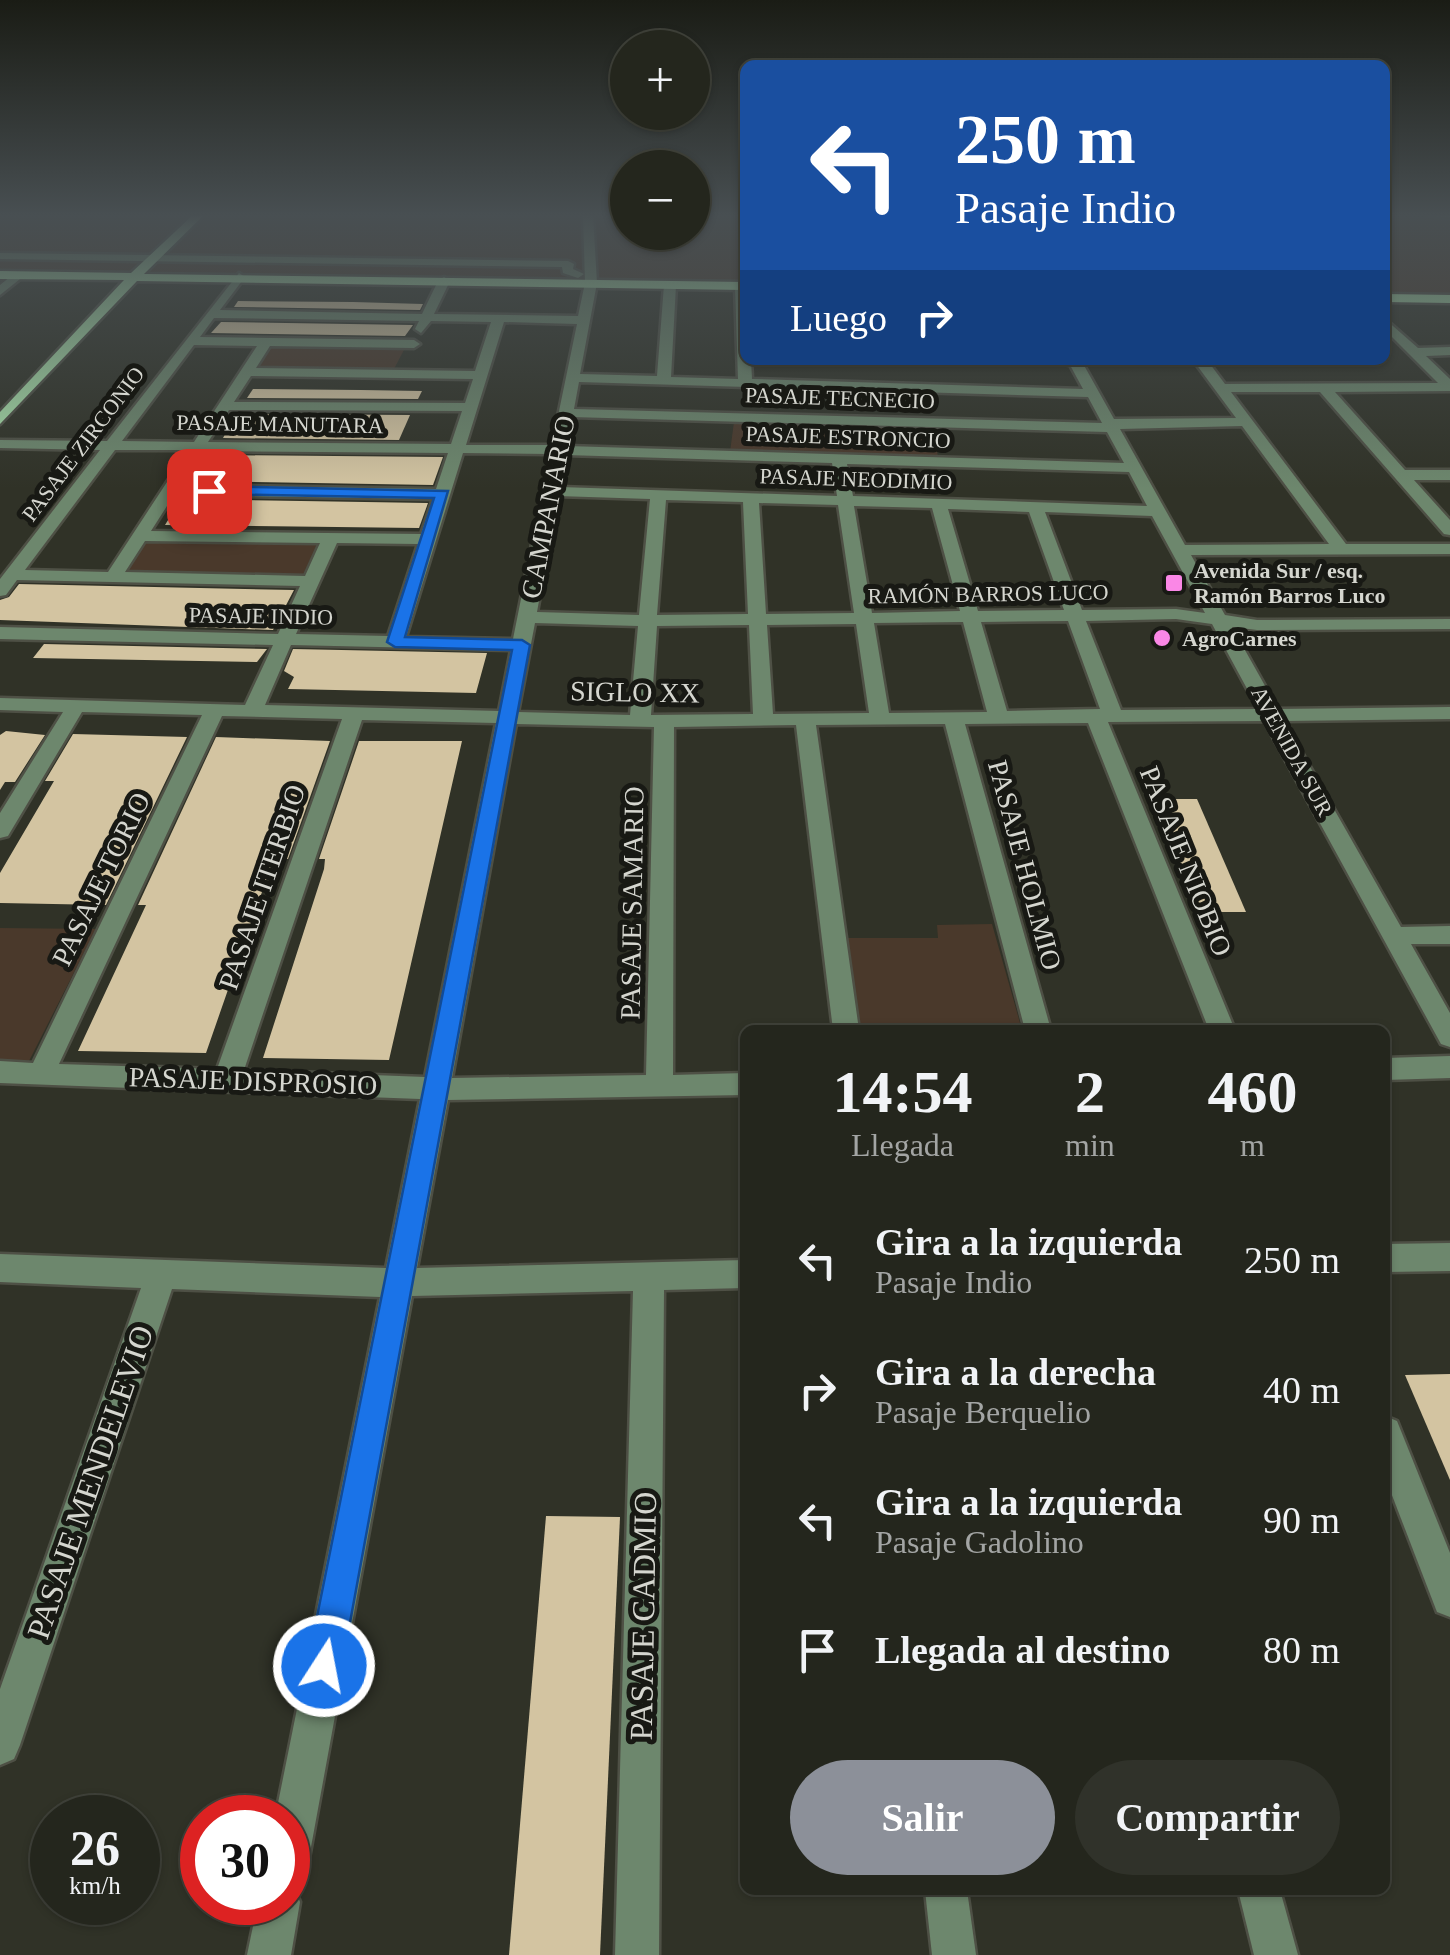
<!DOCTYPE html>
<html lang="es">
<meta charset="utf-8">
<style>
:root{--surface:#24261d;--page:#30322a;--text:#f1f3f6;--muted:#a3a5a4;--line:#41433b;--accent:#8c9099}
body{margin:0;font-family:Georgia,serif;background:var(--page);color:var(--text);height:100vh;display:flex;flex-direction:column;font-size:38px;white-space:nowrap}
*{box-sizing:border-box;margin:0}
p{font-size:32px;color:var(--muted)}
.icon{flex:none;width:55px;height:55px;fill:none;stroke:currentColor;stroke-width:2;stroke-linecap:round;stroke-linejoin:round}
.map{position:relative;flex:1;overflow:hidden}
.panel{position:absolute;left:740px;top:1025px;width:650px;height:870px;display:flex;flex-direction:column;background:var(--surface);border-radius:15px;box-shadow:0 2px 8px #0004,0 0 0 2px var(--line)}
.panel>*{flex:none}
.top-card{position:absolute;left:740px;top:60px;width:650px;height:305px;border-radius:15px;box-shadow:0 2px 8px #0004,0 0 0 2px var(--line);background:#1a4fa0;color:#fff;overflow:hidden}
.fabs{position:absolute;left:610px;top:30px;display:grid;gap:20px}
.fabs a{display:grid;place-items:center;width:100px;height:100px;border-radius:50%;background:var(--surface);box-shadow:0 2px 8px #0004,0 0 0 2px var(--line);font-size:50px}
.speed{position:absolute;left:30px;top:1795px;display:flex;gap:20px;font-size:50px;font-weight:700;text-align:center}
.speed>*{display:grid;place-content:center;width:130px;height:130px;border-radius:50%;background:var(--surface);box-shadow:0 2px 8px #0004,0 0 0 2px var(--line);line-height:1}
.speed small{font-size:25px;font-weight:400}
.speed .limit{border:15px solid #d22;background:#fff;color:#111}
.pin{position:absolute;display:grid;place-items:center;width:85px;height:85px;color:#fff;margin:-42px;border-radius:20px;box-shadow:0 5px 15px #0006}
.me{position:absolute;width:110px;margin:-55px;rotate:11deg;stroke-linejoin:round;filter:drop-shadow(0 0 8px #0008)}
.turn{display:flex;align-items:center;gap:35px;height:210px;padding:0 50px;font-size:45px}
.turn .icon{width:130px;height:130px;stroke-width:2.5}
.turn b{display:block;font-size:70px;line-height:85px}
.then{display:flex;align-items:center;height:95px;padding:0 50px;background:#0003;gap:20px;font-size:38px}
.eta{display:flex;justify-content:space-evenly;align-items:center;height:170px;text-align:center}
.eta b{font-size:60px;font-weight:700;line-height:70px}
.primary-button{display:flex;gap:20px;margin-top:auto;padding:20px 50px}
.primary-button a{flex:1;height:115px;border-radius:60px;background:var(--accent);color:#fff;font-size:40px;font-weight:700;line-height:115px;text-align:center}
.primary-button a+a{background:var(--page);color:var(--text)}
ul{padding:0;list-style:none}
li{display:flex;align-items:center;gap:30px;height:130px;padding:0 50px}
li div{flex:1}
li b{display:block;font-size:38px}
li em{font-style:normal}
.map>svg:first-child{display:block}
</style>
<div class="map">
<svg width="1450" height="1955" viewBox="0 0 1450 1955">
<rect width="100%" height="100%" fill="#303227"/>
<g fill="#4a392b">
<path d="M 0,215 L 627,215 L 628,232 L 692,232 L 693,215 L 745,215 L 745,283 L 0,270 Z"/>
<path d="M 1385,216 L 1450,217 L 1450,297 L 1385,296 Z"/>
<path d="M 271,345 L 406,346 L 394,369 L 256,368 Z"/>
<path d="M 734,422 L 934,428 L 938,458 L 730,452 Z"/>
<path d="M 148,540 L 319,541 L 303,575 L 125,573 Z"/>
<path d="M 992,924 L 1022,1030 L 857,1030 L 846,938 L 938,938 L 937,925 Z"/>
<path d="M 0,928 L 96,929 L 29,1061 L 0,1061 Z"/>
</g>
<g fill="#d3c4a1">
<path d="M 238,301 L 353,302 L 423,304 L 420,310 L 234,307 Z"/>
<path d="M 221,322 L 413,325 L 405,336 L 211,333 Z"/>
<path d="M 253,389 L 361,390 L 422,391 L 418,399 L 247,398 Z"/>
<path d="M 236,414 L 410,415 L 399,440 L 223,438 Z"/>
<path d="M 211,455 L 443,457 L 433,485 L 194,481 Z"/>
<path d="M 181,499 L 428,503 L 419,528 L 165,525 Z"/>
<path d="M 19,584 L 294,590 L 273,630 L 0,620 L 0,600 L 9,597 Z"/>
<path d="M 44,644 L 267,649 L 257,662 L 33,658 Z"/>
<path d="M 293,649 L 487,653 L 476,693 L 288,689 L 294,677 L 284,671 Z"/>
<path d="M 6,731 L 45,735 L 15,782 L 5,782 L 0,790 L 0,735 Z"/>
<path d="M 73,734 L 187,737 L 106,905 L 0,903 L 0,873 L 54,781 L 45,781 Z"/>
<path d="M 216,737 L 330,741 L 288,859 L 274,859 L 271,866 L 206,1053 L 78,1051 L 146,905 L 138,905 Z"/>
<path d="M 359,741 L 462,741 L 389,1060 L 263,1058 L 324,869 L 325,859 L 319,859 Z"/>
<path d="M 1152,799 L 1197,799 L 1246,912 L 1197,912 Z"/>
<path d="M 1450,1374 L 1450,1480 L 1405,1375 Z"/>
<path d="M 546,1516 L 620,1517 L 600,1955 L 509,1955 Z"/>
</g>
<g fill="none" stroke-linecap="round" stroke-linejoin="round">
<g stroke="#4e5045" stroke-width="5">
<g id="minor">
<path d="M 583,215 L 593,215 L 597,283 L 580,374 L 657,376 L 664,285 L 670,281 L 676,285 L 671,377 L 738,379 L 735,286 L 741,282 L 745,283 L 745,360 L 751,360 L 752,379 L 1083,389 L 1070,365 L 1032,360 L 1081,360 L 1114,419 L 1236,418 L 1193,360 L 1207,360 L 1225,384 L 1438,383 L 1385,330 L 1385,319 L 1418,348 L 1450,347 L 1450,355 L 1426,356 L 1450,379 L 1450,391 L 1335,392 L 1405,470 L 1450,470 L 1450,480 L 1414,480 L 1450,520 L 1450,535 L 1444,534 L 1320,392 L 1231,392 L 1346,544 L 1450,544 L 1450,554 L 1191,555 L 1225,615 L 1257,620 L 1450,619 L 1450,629 L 1257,630 L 1232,627 L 1278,709 L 1450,707 L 1450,719 L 1284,721 L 1401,927 L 1450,926 L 1450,944 L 1411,944 L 1450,1013 L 1450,1047 L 1441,1044 L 1264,721 L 1108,722 L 1235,1030 L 1209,1030 L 1088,723 L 965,724 L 1051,1030 L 1025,1030 L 945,724 L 816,725 L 859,1030 L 833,1030 L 796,725 L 674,727 L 673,1075 L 745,1073 L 745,1095 L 448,1100 L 417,1268 L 745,1260 L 745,1288 L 664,1290 L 659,1955 L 615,1955 L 633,1291 L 412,1296 L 309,1858 L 303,1873 L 288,1879 L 288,1818 L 275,1818 L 380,1297 L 172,1289 L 20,1745 L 14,1759 L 0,1765 L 0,1689 L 141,1288 L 0,1282 L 0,1254 L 386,1268 L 420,1099 L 0,1083 L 0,1061 L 33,1063 L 202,715 L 82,712 L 8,836 L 0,838 L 0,813 L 63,712 L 0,710 L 0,698 L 245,705 L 273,645 L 0,639 L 0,627 L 278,634 L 300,586 L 17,580 L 6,595 L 0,596 L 0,579 L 100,450 L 0,448 L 0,440 L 107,441 L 239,273 L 245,277 L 220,310 L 422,314 L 438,281 L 444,277 L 450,281 L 434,314 L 578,316 L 585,283 ZM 214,318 L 419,321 L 415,329 L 421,333 L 431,321 L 491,322 L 475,371 L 256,368 L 270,346 L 414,348 L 420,344 L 414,340 L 200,337 ZM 504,322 L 577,324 L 552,445 L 466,445 ZM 194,345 L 257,346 L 194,442 L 122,441 ZM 251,376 L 473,379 L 465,403 L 234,402 ZM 579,382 L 1088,397 L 1102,423 L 574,409 ZM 229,410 L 462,411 L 451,444 L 208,442 ZM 572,417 L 1107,432 L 1124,463 L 567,446 ZM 1242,426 L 1329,544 L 1185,545 L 1120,429 ZM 115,450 L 188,450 L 108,572 L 25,570 ZM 203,451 L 448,453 L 436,489 L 180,485 ZM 463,453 L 550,454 L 513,639 L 406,637 ZM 566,455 L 832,463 L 837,496 L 560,487 ZM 847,464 L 1129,472 L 1147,506 L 853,496 ZM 174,495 L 433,499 L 421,534 L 151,531 ZM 558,496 L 650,499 L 639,615 L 537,612 ZM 666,500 L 743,502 L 748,614 L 657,615 ZM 759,503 L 838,505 L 854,613 L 766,614 ZM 854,506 L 932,508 L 960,611 L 872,613 ZM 948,509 L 1029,512 L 1064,610 L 978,611 ZM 1045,512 L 1152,516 L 1205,613 L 1176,609 L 1082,610 ZM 145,541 L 320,543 L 305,576 L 125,572 ZM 337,543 L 418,544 L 388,636 L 296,634 ZM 1176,619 L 1212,624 L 1258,709 L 1121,710 L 1086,621 ZM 1068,621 L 1100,709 L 1007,711 L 981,622 ZM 963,622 L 987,712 L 889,713 L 874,623 ZM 535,623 L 638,626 L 630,715 L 518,712 ZM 856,624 L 869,713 L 773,714 L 767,625 ZM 749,625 L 753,714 L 651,715 L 657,626 ZM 291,645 L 511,650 L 499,711 L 265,705 ZM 222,716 L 342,719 L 217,1069 L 59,1064 ZM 362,720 L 496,723 L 425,1077 L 244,1070 ZM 516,724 L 654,727 L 646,1075 L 452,1078 Z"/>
<path d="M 1427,215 L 1450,215 L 1450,218 Z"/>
<path d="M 0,253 L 568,261 L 574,264 L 573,269 L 584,274 L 578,278 L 563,273 L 562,267 L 0,259 Z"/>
<path d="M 15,273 L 25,275 L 0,295 L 0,285 Z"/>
<path d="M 1450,1056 L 1450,1078 L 1385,1080 L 1385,1058 Z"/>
<path d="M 1450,1243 L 1450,1271 L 1385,1272 L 1385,1244 Z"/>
<path d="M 1385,1416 L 1397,1421 L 1450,1553 L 1450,1617 L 1437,1612 L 1385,1477 Z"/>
<path d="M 288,1884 L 294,1887 L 300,1902 L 291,1955 L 247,1955 L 258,1902 L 288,1902 Z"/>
<path d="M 925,1890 L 967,1890 L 976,1955 L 932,1955 Z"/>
<path d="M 1238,1890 L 1280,1890 L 1298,1955 L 1254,1955 Z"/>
</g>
</g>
<g stroke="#4e5045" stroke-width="5">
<g id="major">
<path d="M 193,215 L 204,215 L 144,274 L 745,282 L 745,290 L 137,281 L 0,424 L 0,412 L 124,280 L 0,279 L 0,271 L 131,273 Z"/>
<path d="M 1385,294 L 1450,295 L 1450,303 L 1385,302 Z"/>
</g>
</g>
<use href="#minor" fill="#6d876d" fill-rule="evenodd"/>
<use href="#major" fill="#a7dea8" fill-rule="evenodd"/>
</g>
<linearGradient id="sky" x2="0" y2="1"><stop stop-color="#1a1c15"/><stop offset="0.44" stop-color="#484f52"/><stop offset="1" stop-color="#484f52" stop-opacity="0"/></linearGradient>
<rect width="1450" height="489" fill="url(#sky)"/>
<path fill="#1a73e8" stroke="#114b97" stroke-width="2.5" d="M 209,486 L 448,491 L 405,637 L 522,640 L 530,645 L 342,1666 L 336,1679 L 324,1684 L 312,1679 L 307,1666 L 512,650 L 395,647 L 387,642 L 434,498 L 204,494 Z"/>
<g fill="#fa87e6" stroke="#181914" stroke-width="4">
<rect x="1164" y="573" width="20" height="20" rx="5"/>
<circle cx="1162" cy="638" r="10"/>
</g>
<g text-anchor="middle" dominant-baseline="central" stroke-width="10" stroke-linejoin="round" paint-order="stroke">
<g font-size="22" fill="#d5d6cf" stroke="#181914">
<text transform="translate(840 398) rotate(2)">PASAJE TECNECIO</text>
<text transform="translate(280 424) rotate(1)">PASAJE MANUTARA</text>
<text transform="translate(848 437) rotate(2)">PASAJE ESTRONCIO</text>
<text transform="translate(83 444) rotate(-53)">PASAJE ZIRCONIO</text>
<text transform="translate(856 479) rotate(2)">PASAJE NEODIMIO</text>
<text transform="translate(988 594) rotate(-1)">RAMÓN BARROS LUCO</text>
<text transform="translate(261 616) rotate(1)">PASAJE INDIO</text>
<text transform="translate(1292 751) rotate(61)">AVENIDA SUR</text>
</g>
<g font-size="22" font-weight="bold" fill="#d5d6cf" stroke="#181914" text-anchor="start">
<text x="1194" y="570">Avenida Sur / esq.<tspan x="1194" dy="25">Ramón Barros Luco</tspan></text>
<text x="1182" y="638">AgroCarnes</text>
</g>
<g font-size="28" fill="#d5d6cf" stroke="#181914">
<text transform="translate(548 507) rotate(-79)">CAMPANARIO</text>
<text transform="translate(635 692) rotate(1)">SIGLO XX</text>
<text transform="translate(1186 861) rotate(68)">PASAJE NIOBIO</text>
<text transform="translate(1025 865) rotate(75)">PASAJE HOLMIO</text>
<text transform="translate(101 879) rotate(-64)">PASAJE TORIO</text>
<text transform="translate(262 887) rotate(-71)">PASAJE ITERBIO</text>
<text transform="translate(632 903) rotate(-89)">PASAJE SAMARIO</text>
<text transform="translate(253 1081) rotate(2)">PASAJE DISPROSIO</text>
</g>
<g font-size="32" fill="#d5d6cf" stroke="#181914">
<text transform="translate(90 1482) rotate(-71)">PASAJE MENDELEVIO</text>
<text transform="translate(643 1616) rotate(-89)">PASAJE CADMIO</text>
</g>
</g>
</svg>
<div class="fabs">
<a>+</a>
<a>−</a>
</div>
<div class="speed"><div>26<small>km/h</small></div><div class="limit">30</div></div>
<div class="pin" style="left:209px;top:491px;background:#d93025"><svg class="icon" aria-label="arrive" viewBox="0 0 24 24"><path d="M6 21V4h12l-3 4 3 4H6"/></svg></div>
<svg class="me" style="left:324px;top:1666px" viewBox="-20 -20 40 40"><circle r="17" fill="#1a73e8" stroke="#fff" stroke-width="3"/><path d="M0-11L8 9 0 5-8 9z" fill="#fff"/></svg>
<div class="top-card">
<div class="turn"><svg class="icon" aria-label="left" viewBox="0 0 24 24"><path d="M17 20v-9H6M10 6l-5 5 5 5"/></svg><div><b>250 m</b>Pasaje Indio</div></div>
<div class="then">Luego<svg class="icon" aria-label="right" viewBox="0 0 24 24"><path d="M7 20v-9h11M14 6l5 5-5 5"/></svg></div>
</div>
<section class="panel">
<div class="eta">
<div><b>14:54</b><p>Llegada</p></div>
<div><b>2</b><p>min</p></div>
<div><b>460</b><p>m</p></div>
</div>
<ul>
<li><svg class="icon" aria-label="left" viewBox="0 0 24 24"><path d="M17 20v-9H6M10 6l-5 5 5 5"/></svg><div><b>Gira a la izquierda</b><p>Pasaje Indio</p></div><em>250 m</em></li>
<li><svg class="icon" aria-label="right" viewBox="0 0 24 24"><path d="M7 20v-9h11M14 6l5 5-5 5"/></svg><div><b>Gira a la derecha</b><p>Pasaje Berquelio</p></div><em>40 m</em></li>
<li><svg class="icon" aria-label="left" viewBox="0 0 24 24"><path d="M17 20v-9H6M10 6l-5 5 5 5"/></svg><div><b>Gira a la izquierda</b><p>Pasaje Gadolino</p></div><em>90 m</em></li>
<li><svg class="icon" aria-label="arrive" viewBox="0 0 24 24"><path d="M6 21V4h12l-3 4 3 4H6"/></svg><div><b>Llegada al destino</b></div><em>80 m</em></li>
</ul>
<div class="primary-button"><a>Salir</a><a>Compartir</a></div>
</section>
</div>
